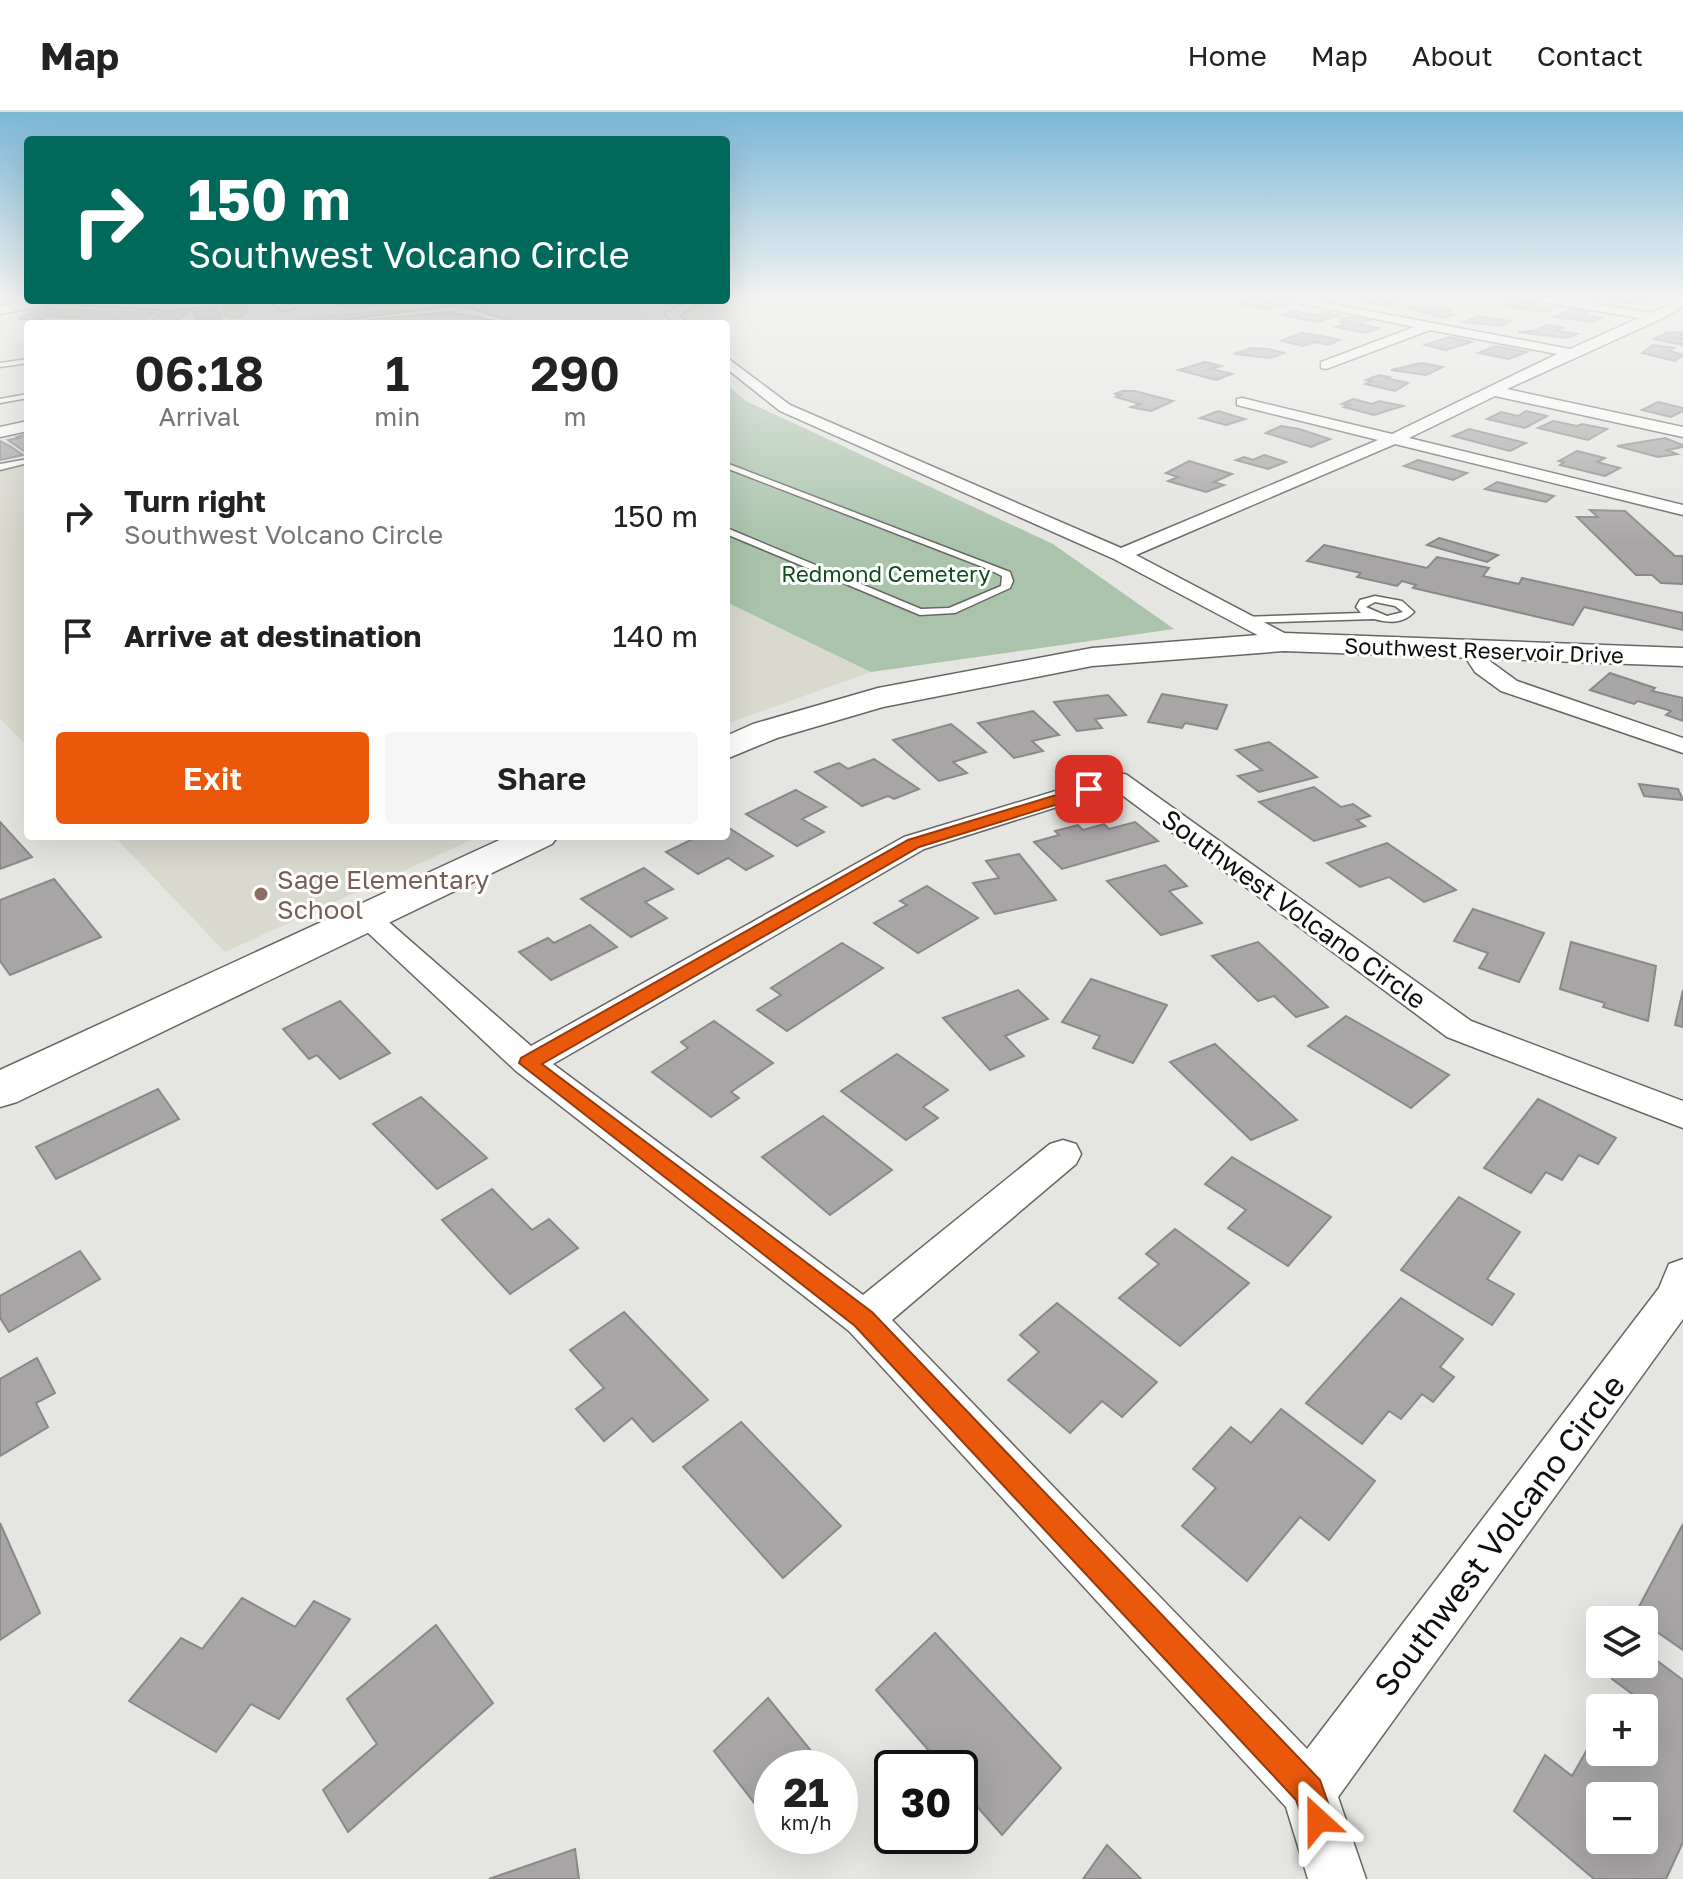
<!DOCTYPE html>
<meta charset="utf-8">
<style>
:root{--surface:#fff;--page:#f6f6f6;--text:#222;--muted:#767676;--line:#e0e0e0;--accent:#ea580c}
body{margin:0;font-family:"Golos Text",sans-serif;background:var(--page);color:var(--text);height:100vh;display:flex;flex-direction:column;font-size:30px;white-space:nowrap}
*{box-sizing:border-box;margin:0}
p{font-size:26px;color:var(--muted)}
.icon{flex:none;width:44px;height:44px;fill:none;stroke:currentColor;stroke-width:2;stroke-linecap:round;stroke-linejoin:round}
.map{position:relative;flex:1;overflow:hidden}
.side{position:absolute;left:24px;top:208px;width:706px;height:520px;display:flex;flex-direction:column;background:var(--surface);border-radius:8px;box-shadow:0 8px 32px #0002}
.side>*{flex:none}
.guide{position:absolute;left:24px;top:24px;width:706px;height:168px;border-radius:8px;box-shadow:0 8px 32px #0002;background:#00695c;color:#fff;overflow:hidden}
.tools{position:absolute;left:1586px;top:1494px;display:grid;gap:16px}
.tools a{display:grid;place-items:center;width:72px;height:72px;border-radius:8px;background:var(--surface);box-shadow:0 8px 32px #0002;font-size:40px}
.speed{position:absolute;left:754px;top:1638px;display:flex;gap:16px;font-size:40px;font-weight:700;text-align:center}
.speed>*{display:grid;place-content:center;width:104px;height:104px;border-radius:50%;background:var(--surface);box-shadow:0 8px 32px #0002;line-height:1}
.speed small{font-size:20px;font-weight:400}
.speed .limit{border:4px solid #111;border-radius:12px;background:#fff;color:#111}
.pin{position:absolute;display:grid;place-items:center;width:68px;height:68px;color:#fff;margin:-34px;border-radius:16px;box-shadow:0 4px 12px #0006}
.me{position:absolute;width:88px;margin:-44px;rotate:336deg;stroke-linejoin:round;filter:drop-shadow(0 0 6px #0008)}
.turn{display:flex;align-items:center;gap:28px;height:168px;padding:0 32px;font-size:36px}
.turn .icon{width:104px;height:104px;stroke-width:2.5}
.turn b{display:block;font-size:56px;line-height:68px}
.eta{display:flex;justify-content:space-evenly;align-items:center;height:136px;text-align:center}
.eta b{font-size:48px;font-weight:600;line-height:56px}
.cta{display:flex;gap:16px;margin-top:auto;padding:16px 32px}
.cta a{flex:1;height:92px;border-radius:8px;background:var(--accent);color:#fff;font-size:32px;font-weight:600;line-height:92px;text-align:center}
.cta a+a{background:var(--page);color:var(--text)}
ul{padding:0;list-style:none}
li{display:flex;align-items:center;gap:24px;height:120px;padding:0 32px}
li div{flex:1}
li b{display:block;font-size:30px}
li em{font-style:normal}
header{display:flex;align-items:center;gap:48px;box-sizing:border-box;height:112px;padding:0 40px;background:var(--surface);border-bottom:2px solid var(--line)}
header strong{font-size:38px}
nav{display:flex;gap:44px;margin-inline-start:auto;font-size:28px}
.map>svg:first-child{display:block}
</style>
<header>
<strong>Map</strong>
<nav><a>Home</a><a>Map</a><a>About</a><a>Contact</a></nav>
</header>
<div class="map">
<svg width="1683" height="1767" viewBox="0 0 1683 1767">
<rect width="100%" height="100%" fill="#e5e5e1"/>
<g fill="#dad9ce">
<path d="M 28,353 L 28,635 L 0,606 L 0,360 Z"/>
<path d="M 726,490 L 871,560 L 726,612 Z"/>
<path d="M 114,724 L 480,724 L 225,840 Z"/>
</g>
<g fill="#a9c4ab">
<path d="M 501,188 L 617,188 L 638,196 L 659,212 L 224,212 Z"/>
<path d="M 726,272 L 746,289 L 1053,432 L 1174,517 L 871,560 L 726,490 Z"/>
</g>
<g fill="#a8a5a7" stroke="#8b888a" stroke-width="2" fill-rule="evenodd">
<path d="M 1365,184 L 1372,184 L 1395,188 L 1387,191 L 1394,192 L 1388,195 L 1355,187 Z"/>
<path d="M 1615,184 L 1631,184 L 1649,187 L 1629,191 L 1606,187 Z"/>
<path d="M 1512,187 L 1533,191 L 1529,193 L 1552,197 L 1543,200 L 1505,194 L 1512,191 L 1505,190 Z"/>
<path d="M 364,188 L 377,192 L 350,197 L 337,191 Z"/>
<path d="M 1250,188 L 1266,189 L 1286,193 L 1265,197 L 1239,192 Z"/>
<path d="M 1416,192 L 1452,198 L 1446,201 L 1454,202 L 1445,206 L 1406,196 Z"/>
<path d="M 244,194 L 249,201 L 243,202 L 244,205 L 228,206 L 222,197 Z"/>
<path d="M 41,197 L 65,197 L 43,207 L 18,207 Z"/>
<path d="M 217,197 L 222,206 L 197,209 L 193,200 Z"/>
<path d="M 1571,197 L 1588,200 L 1581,203 L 1601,206 L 1592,210 L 1554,205 Z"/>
<path d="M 70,198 L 89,198 L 98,200 L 83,206 L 52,205 Z"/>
<path d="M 103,199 L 128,200 L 106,210 L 81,210 Z"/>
<path d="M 1295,199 L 1314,203 L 1325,200 L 1339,203 L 1317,210 L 1282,203 Z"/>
<path d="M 132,200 L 157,201 L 135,211 L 110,210 Z"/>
<path d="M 189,200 L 175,210 L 148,211 L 162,201 Z"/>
<path d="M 1478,204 L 1511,209 L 1500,214 L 1464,210 Z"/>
<path d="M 1353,205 L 1369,208 L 1359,212 L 1378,216 L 1366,221 L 1336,215 L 1347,211 L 1340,210 L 1344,208 L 1341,207 Z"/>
<path d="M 1548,213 L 1562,216 L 1556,219 L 1577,222 L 1568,226 L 1518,220 L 1534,219 Z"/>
<path d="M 1683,220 L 1683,227 L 1680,227 L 1683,233 L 1654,227 L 1666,221 Z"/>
<path d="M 1301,221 L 1311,222 L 1340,228 L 1328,233 L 1315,230 L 1303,234 L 1281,229 Z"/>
<path d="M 1449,225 L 1472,230 L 1446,238 L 1425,233 Z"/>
<path d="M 1653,233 L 1674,236 L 1670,239 L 1683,243 L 1675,249 L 1642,241 Z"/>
<path d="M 1496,234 L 1527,240 L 1509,247 L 1478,241 Z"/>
<path d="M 1251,236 L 1268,237 L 1284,241 L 1270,246 L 1234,242 Z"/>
<path d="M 1205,250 L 1221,254 L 1211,257 L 1232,262 L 1216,268 L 1179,258 Z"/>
<path d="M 1421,251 L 1443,255 L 1426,263 L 1391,258 Z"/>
<path d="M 1379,263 L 1389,265 L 1386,266 L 1408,271 L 1395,279 L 1365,272 L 1372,269 L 1366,268 Z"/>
<path d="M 1123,279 L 1135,279 L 1173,289 L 1151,299 L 1140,297 L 1131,295 L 1140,292 L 1116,285 L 1121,283 L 1114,282 Z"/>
<path d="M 1353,287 L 1372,292 L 1379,289 L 1403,294 L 1374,303 L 1344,295 L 1349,293 L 1342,292 Z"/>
<path d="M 1658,290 L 1683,296 L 1683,299 L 1671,305 L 1642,298 Z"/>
<path d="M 1218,299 L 1245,307 L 1226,313 L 1200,306 Z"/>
<path d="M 1526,299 L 1547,304 L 1525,316 L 1487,307 L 1501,300 L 1518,304 Z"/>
<path d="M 1553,309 L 1577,314 L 1582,312 L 1607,317 L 1588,328 L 1538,316 Z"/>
<path d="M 1281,314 L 1299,317 L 1330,327 L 1311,335 L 1266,321 Z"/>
<path d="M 1469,317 L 1526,331 L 1510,339 L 1453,324 Z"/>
<path d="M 28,322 L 28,342 L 8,328 L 19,326 L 17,325 Z"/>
<path d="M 1665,326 L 1683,333 L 1683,335 L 1667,338 L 1677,342 L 1658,345 L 1617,334 Z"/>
<path d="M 0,329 L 10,334 L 23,343 L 0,348 Z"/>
<path d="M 1577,339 L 1605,346 L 1597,350 L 1620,356 L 1605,364 L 1560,353 L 1564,350 L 1559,349 Z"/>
<path d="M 1264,343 L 1286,350 L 1268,357 L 1236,348 L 1244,345 L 1253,348 Z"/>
<path d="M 1418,348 L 1467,361 L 1453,368 L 1404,354 Z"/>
<path d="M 1189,349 L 1232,362 L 1214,370 L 1224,373 L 1206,380 L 1168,369 L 1178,365 L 1166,361 Z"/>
<path d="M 1497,370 L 1554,384 L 1546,390 L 1485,377 Z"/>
<path d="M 1590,398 L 1625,399 L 1675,444 L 1683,444 L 1683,472 L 1661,471 L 1652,463 L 1636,463 L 1577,405 L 1598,405 Z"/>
<path d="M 1439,426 L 1498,443 L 1487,450 L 1427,433 Z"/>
<path d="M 1324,433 L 1427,456 L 1437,445 L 1489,456 L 1483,464 L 1519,472 L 1522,466 L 1683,501 L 1683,518 L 1584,495 L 1573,513 L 1413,476 L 1416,473 L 1402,469 L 1397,474 L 1357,465 L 1361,461 L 1307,449 Z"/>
<path d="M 1610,561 L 1655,576 L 1652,579 L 1683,586 L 1683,609 L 1666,603 L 1671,599 L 1638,589 L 1634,592 L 1590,578 Z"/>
<path d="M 1162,582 L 1227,593 L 1217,617 L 1185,611 L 1182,616 L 1148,610 Z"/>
<path d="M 1108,583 L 1126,603 L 1095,607 L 1102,616 L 1077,619 L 1054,590 Z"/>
<path d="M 1033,599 L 1059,623 L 1032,629 L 1043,639 L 1014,646 L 978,611 Z"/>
<path d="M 951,612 L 986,640 L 953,650 L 967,661 L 939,669 L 893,628 Z"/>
<path d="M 1269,630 L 1317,665 L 1259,680 L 1238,664 L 1262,658 L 1236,638 Z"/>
<path d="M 874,647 L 919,677 L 894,687 L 888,684 L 862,694 L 815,660 L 839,651 L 848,657 Z"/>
<path d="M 1639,672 L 1678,677 L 1683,688 L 1644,684 Z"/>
<path d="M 1314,675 L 1341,695 L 1353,692 L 1370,704 L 1357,708 L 1365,714 L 1314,729 L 1259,690 Z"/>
<path d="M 796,678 L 826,695 L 802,707 L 824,720 L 797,734 L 746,702 Z"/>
<path d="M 0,710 L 32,745 L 0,757 Z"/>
<path d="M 1135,710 L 1158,729 L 1062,757 L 1034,730 L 1059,723 L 1055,719 L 1078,713 L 1083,718 L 1104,712 L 1109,717 Z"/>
<path d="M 726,714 L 773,744 L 746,758 L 728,746 L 698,762 L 666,740 L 699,724 L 726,724 Z"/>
<path d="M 1387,731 L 1456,778 L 1424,790 L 1389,765 L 1360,775 L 1327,751 Z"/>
<path d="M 1019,742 L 1056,788 L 995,802 L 973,771 L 999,766 L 986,749 Z"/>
<path d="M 1165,753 L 1187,774 L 1169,779 L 1202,811 L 1161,823 L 1107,769 Z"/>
<path d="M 644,756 L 673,777 L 645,790 L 667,806 L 631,825 L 581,787 Z"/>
<path d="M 54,767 L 101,825 L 10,863 L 0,849 L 0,788 Z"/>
<path d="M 927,774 L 978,806 L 918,841 L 874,811 L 907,793 L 900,789 Z"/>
<path d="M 1473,797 L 1544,821 L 1519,870 L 1479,856 L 1488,841 L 1454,829 Z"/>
<path d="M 590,813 L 617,835 L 551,868 L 519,840 L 548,826 L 554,831 Z"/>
<path d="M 1258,830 L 1328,895 L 1296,905 L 1274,884 L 1258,889 L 1212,844 Z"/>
<path d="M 1571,830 L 1656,854 L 1648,909 L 1603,895 L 1605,891 L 1560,877 Z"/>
<path d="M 842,831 L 883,856 L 787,919 L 757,898 L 781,883 L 771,876 Z"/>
<path d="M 1091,867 L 1167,893 L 1133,951 L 1093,936 L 1100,924 L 1062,910 Z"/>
<path d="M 1018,878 L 1048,907 L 1005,924 L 1024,944 L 990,958 L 943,906 Z"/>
<path d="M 1683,878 L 1683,915 L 1675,913 Z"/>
<path d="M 340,889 L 390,941 L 340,967 L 317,943 L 309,947 L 283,917 Z"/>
<path d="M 1346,904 L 1449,963 L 1411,996 L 1308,934 Z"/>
<path d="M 714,909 L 773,951 L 731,980 L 739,986 L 711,1005 L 652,960 L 688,936 L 681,930 Z"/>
<path d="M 1215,932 L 1297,1008 L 1251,1028 L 1170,950 Z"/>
<path d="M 897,942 L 948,978 L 923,995 L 938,1006 L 906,1028 L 841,979 Z"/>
<path d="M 158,977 L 179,1007 L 56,1067 L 36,1035 Z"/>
<path d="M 421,985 L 487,1046 L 437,1077 L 373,1012 Z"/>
<path d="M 1538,987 L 1616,1026 L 1598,1052 L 1579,1043 L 1562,1068 L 1546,1060 L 1531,1081 L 1484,1056 Z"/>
<path d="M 823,1004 L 892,1058 L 830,1103 L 762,1045 Z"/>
<path d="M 1232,1045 L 1331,1105 L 1288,1154 L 1228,1116 L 1246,1098 L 1205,1072 Z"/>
<path d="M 492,1077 L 532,1118 L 549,1107 L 578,1136 L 510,1182 L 442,1108 Z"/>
<path d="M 1459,1085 L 1520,1120 L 1487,1167 L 1514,1182 L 1492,1213 L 1401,1158 Z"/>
<path d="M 1175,1117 L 1249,1171 L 1180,1234 L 1119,1186 L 1159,1152 L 1146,1142 Z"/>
<path d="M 80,1139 L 100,1167 L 9,1220 L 0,1206 L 0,1184 Z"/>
<path d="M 1401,1186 L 1463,1227 L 1440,1255 L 1454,1265 L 1433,1290 L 1422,1282 L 1401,1307 L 1389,1299 L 1362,1332 L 1306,1291 Z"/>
<path d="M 1057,1191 L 1157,1270 L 1122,1305 L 1102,1289 L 1070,1321 L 1008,1268 L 1039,1240 L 1020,1223 Z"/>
<path d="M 624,1200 L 708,1288 L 653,1330 L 632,1306 L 604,1329 L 576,1297 L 604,1276 L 570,1238 Z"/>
<path d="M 37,1246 L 55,1281 L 36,1291 L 48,1315 L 0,1344 L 0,1267 Z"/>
<path d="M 1281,1297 L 1375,1369 L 1329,1428 L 1300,1405 L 1247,1469 L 1182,1414 L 1216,1376 L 1193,1357 L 1231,1315 L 1251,1331 Z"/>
<path d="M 741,1310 L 841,1414 L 783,1466 L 683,1355 Z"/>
<path d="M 0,1411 L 40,1501 L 0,1528 Z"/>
<path d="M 1683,1412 L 1683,1538 L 1634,1504 Z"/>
<path d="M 242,1486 L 295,1515 L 314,1489 L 350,1507 L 279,1607 L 251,1592 L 216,1640 L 129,1589 L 181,1526 L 202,1537 Z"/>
<path d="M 436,1513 L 493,1591 L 348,1720 L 323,1678 L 377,1632 L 347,1587 Z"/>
<path d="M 935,1521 L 1061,1656 L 1002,1723 L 960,1675 L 960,1656 L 944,1656 L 876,1578 Z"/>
<path d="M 1644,1539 L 1683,1568 L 1683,1730 L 1666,1767 L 1594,1767 L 1514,1699 L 1545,1643 L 1572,1664 L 1600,1615 L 1600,1640 L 1644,1640 L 1644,1599 L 1647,1593 L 1612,1567 L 1621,1552 L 1644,1552 ZM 1600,1684 L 1644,1684 L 1644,1728 L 1600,1728 Z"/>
<path d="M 768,1586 L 825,1656 L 772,1656 L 772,1714 L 714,1639 Z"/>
<path d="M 1107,1733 L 1141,1767 L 1083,1767 Z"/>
<path d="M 575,1737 L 579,1767 L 489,1767 Z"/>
</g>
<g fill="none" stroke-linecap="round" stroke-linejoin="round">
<g stroke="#676663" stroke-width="3">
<g id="lane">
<path d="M 449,195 L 470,197 L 517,212 L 449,199 L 320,212 Z"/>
<path d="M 28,247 L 28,251 L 0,255 L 0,251 Z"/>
<path d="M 28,282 L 28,286 L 0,291 L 0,287 Z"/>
<path d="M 28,347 L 28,351 L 0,358 L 0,352 Z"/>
<path d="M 726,351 L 1010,460 L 1013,469 L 1010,476 L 955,501 L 920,503 L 726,422 L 726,416 L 729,417 L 921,497 L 949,496 L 1001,474 L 1002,464 L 988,457 L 726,356 Z"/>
<path d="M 1375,484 L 1402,489 L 1414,500 C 1403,512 1389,511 1374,507 L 1243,511 L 1238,508 L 1243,505 L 1361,501 L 1356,495 L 1360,488 ZM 1375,490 L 1395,494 L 1403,500 L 1387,504 L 1366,495 Z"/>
</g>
</g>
<g stroke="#676663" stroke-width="3">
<g id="street">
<path d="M 1267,184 L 1290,184 L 1570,237 L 1639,206 L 1532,188 L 1526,184 L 1551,184 L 1651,201 L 1683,187 L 1683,195 L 1659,208 L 1507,277 L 1683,315 L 1683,325 L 1495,284 L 1409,326 L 1683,393 L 1683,403 L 1395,332 L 1136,443 L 1292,525 L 1295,530 L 1284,537 L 1114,447 L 780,299 L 726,256 L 726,245 L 790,293 L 1121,436 L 1378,328 L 1237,293 L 1237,287 L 1242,286 L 1392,322 L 1557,242 L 1430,218 L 1326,257 L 1321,256 L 1321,250 L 1414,215 Z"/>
<path d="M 36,188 L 239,188 L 233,192 L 170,198 L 58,191 L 0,202 L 0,194 Z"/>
<path d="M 267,188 L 282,188 L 294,196 L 284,199 Z"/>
<path d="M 690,188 L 705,188 L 679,203 L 689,212 L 675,212 L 665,202 Z"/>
<path d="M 28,309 L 28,319 L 0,325 L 0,315 Z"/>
<path d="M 1471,530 L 1479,532 L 1491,550 L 1517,569 L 1683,626 L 1683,641 L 1501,579 L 1475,560 L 1460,537 Z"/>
<path d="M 1118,660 L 1127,663 L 1471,909 L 1683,989 L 1683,1016 L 1447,925 L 1114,677 L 924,737 L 553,952 L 863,1183 L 1050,1032 L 1063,1028 L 1076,1032 L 1081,1042 L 1076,1052 L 892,1208 L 1307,1637 L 1659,1176 L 1669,1152 L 1683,1147 L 1683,1207 L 1338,1685 L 1366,1767 L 1308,1767 L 1286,1695 L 849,1219 L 516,959 L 350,804 L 355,798 L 365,795 L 375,798 L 531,934 L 904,725 Z"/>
</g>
</g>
<g stroke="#676663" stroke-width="3">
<g id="secondary">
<path d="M 1284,521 L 1683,536 L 1683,554 L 1284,539 L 1092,554 L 883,595 L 777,626 L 726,647 L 726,624 L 753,612 L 878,576 L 1092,536 Z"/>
<path d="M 508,724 L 558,724 L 552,732 L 17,990 L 0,995 L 0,958 Z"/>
</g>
</g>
<use href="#lane" fill="#fff" fill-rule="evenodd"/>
<use href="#street" fill="#fff" fill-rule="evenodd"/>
<use href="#secondary" fill="#fff" fill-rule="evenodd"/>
</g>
<linearGradient id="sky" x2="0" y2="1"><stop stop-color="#7bb7d6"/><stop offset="0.43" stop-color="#f3f3f2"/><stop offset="1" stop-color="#f3f3f2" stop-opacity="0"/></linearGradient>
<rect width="1683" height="431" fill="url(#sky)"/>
<path fill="#ea580c" stroke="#983908" stroke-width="2" d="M 1089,673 L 1097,677 L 1094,681 L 919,735 L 542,952 L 872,1200 L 1320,1668 L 1334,1708 L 1329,1719 L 1318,1724 L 1307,1719 L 1296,1688 L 855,1214 L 519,951 L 521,946 L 908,728 Z"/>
<circle fill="#8d6e63" stroke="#fff" stroke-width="3" cx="261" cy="782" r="8"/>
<g text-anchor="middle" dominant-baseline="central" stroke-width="6" stroke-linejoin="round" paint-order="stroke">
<g font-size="22" fill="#0e4c1e" stroke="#fff">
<text x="886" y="461">Redmond Cemetery</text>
</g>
<g font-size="22" fill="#0e0e0d" stroke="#fff">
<text transform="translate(1484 538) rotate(2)">Southwest Reservoir Drive</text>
</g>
<g font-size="26" fill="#785e54" stroke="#fff" text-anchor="start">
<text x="277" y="767">Sage Elementary<tspan x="277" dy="30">School</tspan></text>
</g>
<g font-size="26" fill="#0e0e0d" stroke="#fff">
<text transform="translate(1294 797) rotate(36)">Southwest Volcano Circle</text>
</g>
<g font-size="32" fill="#0e0e0d" stroke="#fff">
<text transform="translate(1499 1423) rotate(-53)">Southwest Volcano Circle</text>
</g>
</g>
</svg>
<div class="tools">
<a><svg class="icon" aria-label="layers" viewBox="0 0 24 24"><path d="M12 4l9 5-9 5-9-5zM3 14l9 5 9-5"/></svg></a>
<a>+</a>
<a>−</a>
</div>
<div class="speed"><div>21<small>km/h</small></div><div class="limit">30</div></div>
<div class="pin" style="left:1089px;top:677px;background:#d93025"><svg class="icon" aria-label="arrive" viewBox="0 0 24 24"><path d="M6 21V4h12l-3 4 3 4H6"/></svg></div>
<svg class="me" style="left:1318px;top:1708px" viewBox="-20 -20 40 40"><path d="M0-17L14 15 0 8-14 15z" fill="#ea580c" stroke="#fff" stroke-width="4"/></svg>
<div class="guide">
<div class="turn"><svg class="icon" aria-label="right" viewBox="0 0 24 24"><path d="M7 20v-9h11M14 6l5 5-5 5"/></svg><div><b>150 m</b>Southwest Volcano Circle</div></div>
</div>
<section class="side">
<div class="eta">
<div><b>06:18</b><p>Arrival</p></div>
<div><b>1</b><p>min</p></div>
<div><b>290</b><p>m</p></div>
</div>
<ul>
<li><svg class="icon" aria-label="right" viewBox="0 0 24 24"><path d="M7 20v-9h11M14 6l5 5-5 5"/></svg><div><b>Turn right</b><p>Southwest Volcano Circle</p></div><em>150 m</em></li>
<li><svg class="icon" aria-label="arrive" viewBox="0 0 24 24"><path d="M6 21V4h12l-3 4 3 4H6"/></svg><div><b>Arrive at destination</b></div><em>140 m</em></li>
</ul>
<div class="cta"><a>Exit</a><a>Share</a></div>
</section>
</div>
